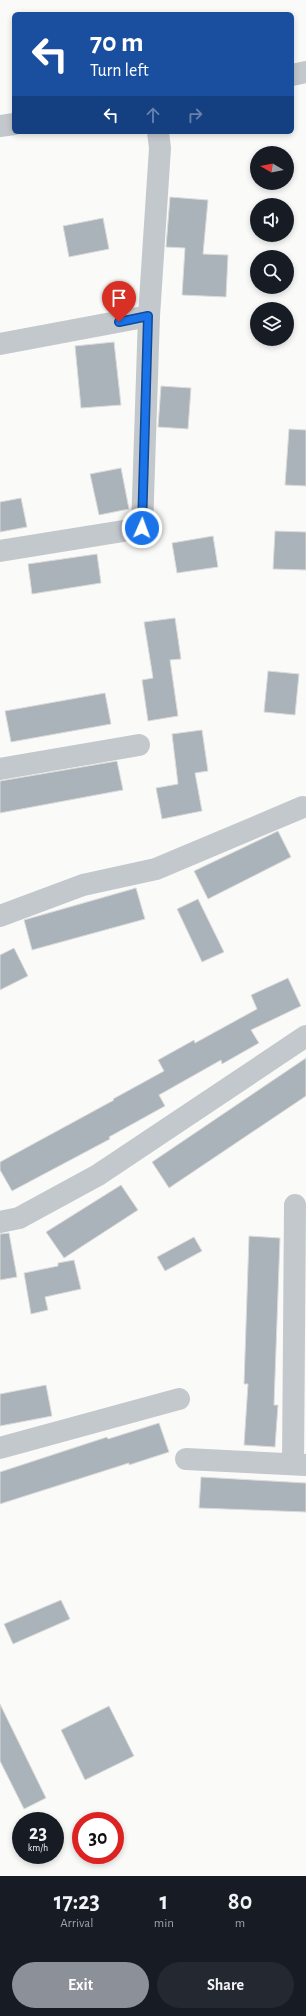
<!DOCTYPE html>
<style>
:root{--surface:#171b24;--page:#242831;--text:#f1f3f6;--muted:#9ea1a6;--accent:#8c9099}
body{margin:0;font-family:"Alegreya Sans",sans-serif;background:var(--page);color:var(--text);height:100vh;display:flex;flex-direction:column;font-size:15px;white-space:nowrap}
*{box-sizing:border-box;margin:0}
p{font-size:13px;color:var(--muted)}
.icon{flex:none;width:22px;height:22px;fill:none;stroke:currentColor;stroke-width:2;stroke-linecap:round;stroke-linejoin:round}
.map{position:relative;height:1876px;overflow:hidden}
.panel{display:flex;flex-direction:column;background:var(--surface);flex:1}
.panel>*{flex:none}
.top-card{position:absolute;left:12px;top:12px;width:282px;height:122px;border-radius:6px;box-shadow:0 2px 6px #0003;background:#1a4fa0;color:#fff;overflow:hidden}
.needle{width:26px;rotate:279deg}
.tools{position:absolute;left:250px;top:146px;display:grid;gap:8px}
.tools a{display:grid;place-items:center;width:44px;height:44px;border-radius:50%;background:var(--surface);box-shadow:0 2px 6px #0003;font-size:20px}
.speed{position:absolute;left:12px;top:1812px;display:flex;gap:8px;font-size:20px;font-weight:700;text-align:center}
.speed>*{display:grid;place-content:center;width:52px;height:52px;border-radius:50%;background:var(--surface);box-shadow:0 2px 6px #0003;line-height:1}
.speed small{font-size:10px;font-weight:400}
.speed .limit{border:6px solid #d22;background:#fff;color:#111}
.pin{position:absolute;display:grid;place-items:center;width:34px;height:34px;color:#fff;margin:-41px -17px;border-radius:50% 50% 50% 0;rotate:-45deg;box-shadow:0 0 4px #0007}
.pin .icon{rotate:45deg}
.me{position:absolute;width:44px;margin:-22px;rotate:2deg;stroke-linejoin:round;filter:drop-shadow(0 0 3px #0008)}
.turn{display:flex;align-items:center;gap:14px;height:84px;padding:0 12px;font-size:18px}
.turn .icon{width:52px;height:52px;stroke-width:2.5}
.turn b{display:block;font-size:28px;line-height:34px}
.lanes{display:flex;align-items:center;height:38px;padding:0 12px;background:#0003;justify-content:center;gap:20px;direction:ltr}
.lanes .off{opacity:.35}
.eta{display:flex;justify-content:space-evenly;align-items:center;height:68px;text-align:center}
.eta b{font-size:24px;font-weight:700;line-height:28px}
.cta{display:flex;gap:8px;margin-top:auto;padding:8px 12px}
.cta a{flex:1;height:46px;border-radius:24px;background:var(--accent);color:#fff;font-size:16px;font-weight:700;line-height:46px;text-align:center}
.cta a+a{background:var(--page);color:var(--text)}
.map>svg:first-child{display:block}
</style>
<div class="map">
<svg width="306" height="1876" viewBox="0 0 306 1876">
<rect width="100%" height="100%" fill="#fafaf8"/>
<g fill="#aab3b9" stroke="#dcdcda">
<path d="M 170,197 L 208,200 L 203,254 L 228,255 L 226,297 L 182,295 L 185,248 L 166,247 Z"/>
<path d="M 103,218 L 109,249 L 69,257 L 63,226 Z"/>
<path d="M 114,342 L 121,405 L 81,408 L 75,346 Z"/>
<path d="M 161,386 L 191,388 L 188,429 L 158,427 Z"/>
<path d="M 289,429 L 306,430 L 306,486 L 285,485 Z"/>
<path d="M 121,468 L 129,509 L 99,515 L 90,474 Z"/>
<path d="M 21,498 L 27,527 L 0,532 L 0,502 Z"/>
<path d="M 275,531 L 306,532 L 306,570 L 273,569 Z"/>
<path d="M 213,536 L 218,567 L 177,573 L 172,543 Z"/>
<path d="M 97,554 L 101,583 L 32,594 L 28,564 Z"/>
<path d="M 175,618 L 181,659 L 170,660 L 178,716 L 148,721 L 142,680 L 153,678 L 144,622 Z"/>
<path d="M 268,671 L 299,674 L 295,715 L 264,712 Z"/>
<path d="M 105,693 L 111,724 L 11,742 L 5,711 Z"/>
<path d="M 202,730 L 208,771 L 195,773 L 202,811 L 162,819 L 156,788 L 178,784 L 172,734 Z"/>
<path d="M 117,761 L 123,790 L 0,813 L 0,781 Z"/>
<path d="M 278,831 L 291,857 L 208,899 L 194,871 Z"/>
<path d="M 136,888 L 145,919 L 32,950 L 24,920 Z"/>
<path d="M 198,899 L 224,952 L 202,962 L 177,909 Z"/>
<path d="M 14,948 L 28,976 L 0,990 L 0,955 Z"/>
<path d="M 288,978 L 301,1006 L 251,1030 L 259,1043 L 222,1064 L 221,1060 L 159,1095 L 165,1106 L 109,1137 L 110,1139 L 12,1191 L 0,1170 L 0,1162 L 114,1100 L 113,1099 L 164,1071 L 158,1060 L 194,1040 L 195,1043 L 257,1009 L 251,995 Z"/>
<path d="M 306,1058 L 306,1096 L 169,1188 L 152,1162 Z"/>
<path d="M 121,1185 L 138,1210 L 64,1258 L 46,1232 Z"/>
<path d="M 9,1233 L 17,1277 L 0,1280 L 0,1234 Z"/>
<path d="M 249,1236 L 280,1238 L 274,1405 L 278,1405 L 275,1447 L 244,1445 L 248,1384 L 244,1384 Z"/>
<path d="M 194,1237 L 202,1251 L 165,1271 L 157,1257 Z"/>
<path d="M 74,1260 L 81,1289 L 45,1297 L 48,1310 L 31,1314 L 24,1273 L 58,1266 L 58,1263 Z"/>
<path d="M 46,1385 L 52,1416 L 0,1426 L 0,1394 Z"/>
<path d="M 159,1423 L 169,1452 L 129,1465 L 129,1463 L 0,1504 L 0,1472 L 107,1437 L 108,1439 Z"/>
<path d="M 201,1477 L 306,1483 L 306,1512 L 199,1508 Z"/>
<path d="M 61,1600 L 70,1619 L 13,1644 L 4,1624 Z"/>
<path d="M 0,1704 L 46,1798 L 24,1809 L 0,1761 Z"/>
<path d="M 109,1706 L 134,1756 L 85,1780 L 61,1730 Z"/>
</g>
<g fill="none" stroke-linecap="round" stroke-linejoin="round">
<g stroke="#c3c8cc" stroke-width="22">
<path d="M 292,75 L 306,72"/>
<path d="M 0,126 L 14,124"/>
<path d="M 0,344 L 149,316"/>
<path d="M 0,551 L 142,528 L 149,316 L 160,148 L 158,132"/>
<path d="M 0,769 L 139,745"/>
<path d="M 0,916 L 83,885 L 156,869 L 303,807"/>
<path d="M 0,1222 L 19,1218 L 98,1175 L 306,1036"/>
<path d="M 0,1448 L 179,1399"/>
<path d="M 186,1459 L 306,1465"/>
<path d="M 293,1464 L 295,1205"/>
</g>
</g>
<g fill="none" stroke-linecap="round" stroke-linejoin="round">
<g stroke="#114b97" stroke-width="10">
<path id="route" d="M 119,322 L 148,316 L 142,528"/>
</g>
<use href="#route" stroke="#1a73e8" stroke-width="7"/>
</g>
</svg>
<div class="tools">
<a><svg class="needle" viewBox="-14 -14 28 28"><path d="M0-13l5 13h-10z" fill="#e53935"/><path d="M0 13l5-13h-10z" fill="#9ea1a6"/></svg></a>
<a><svg class="icon" aria-label="sound" viewBox="0 0 24 24"><path d="M4 9h4l5-4v14l-5-4H4zM17 9q2 3 0 6"/></svg></a>
<a><svg class="icon" aria-label="search" viewBox="0 0 24 24"><circle cx="10" cy="10" r="6"/><path d="M15 15l6 6"/></svg></a>
<a><svg class="icon" aria-label="layers" viewBox="0 0 24 24"><path d="M12 4l9 5-9 5-9-5zM3 14l9 5 9-5"/></svg></a>
</div>
<div class="speed"><div>23<small>km/h</small></div><div class="limit">30</div></div>
<div class="pin" style="left:119px;top:322px;background:#d93025"><svg class="icon" aria-label="arrive" viewBox="0 0 24 24"><path d="M6 21V4h12l-3 4 3 4H6"/></svg></div>
<svg class="me" style="left:142px;top:528px" viewBox="-20 -20 40 40"><circle r="17" fill="#1a73e8" stroke="#fff" stroke-width="3"/><path d="M0-11L8 9 0 5-8 9z" fill="#fff"/></svg>
<div class="top-card">
<div class="turn"><svg class="icon" aria-label="left" viewBox="0 0 24 24"><path d="M17 20v-9H6M10 6l-5 5 5 5"/></svg><div><b>70 m</b>Turn left</div></div>
<div class="lanes"><svg class="icon" aria-label="left" viewBox="0 0 24 24"><path d="M17 20v-9H6M10 6l-5 5 5 5"/></svg><svg class="icon off" aria-label="ahead" viewBox="0 0 24 24"><path d="M12 20V5M6 11l6-6 6 6"/></svg><svg class="icon off" aria-label="right" viewBox="0 0 24 24"><path d="M7 20v-9h11M14 6l5 5-5 5"/></svg></div>
</div>
</div>
<section class="panel">
<div class="eta">
<div><b>17:23</b><p>Arrival</p></div>
<div><b>1</b><p>min</p></div>
<div><b>80</b><p>m</p></div>
</div>
<div class="cta"><a>Exit</a><a>Share</a></div>
</section>
